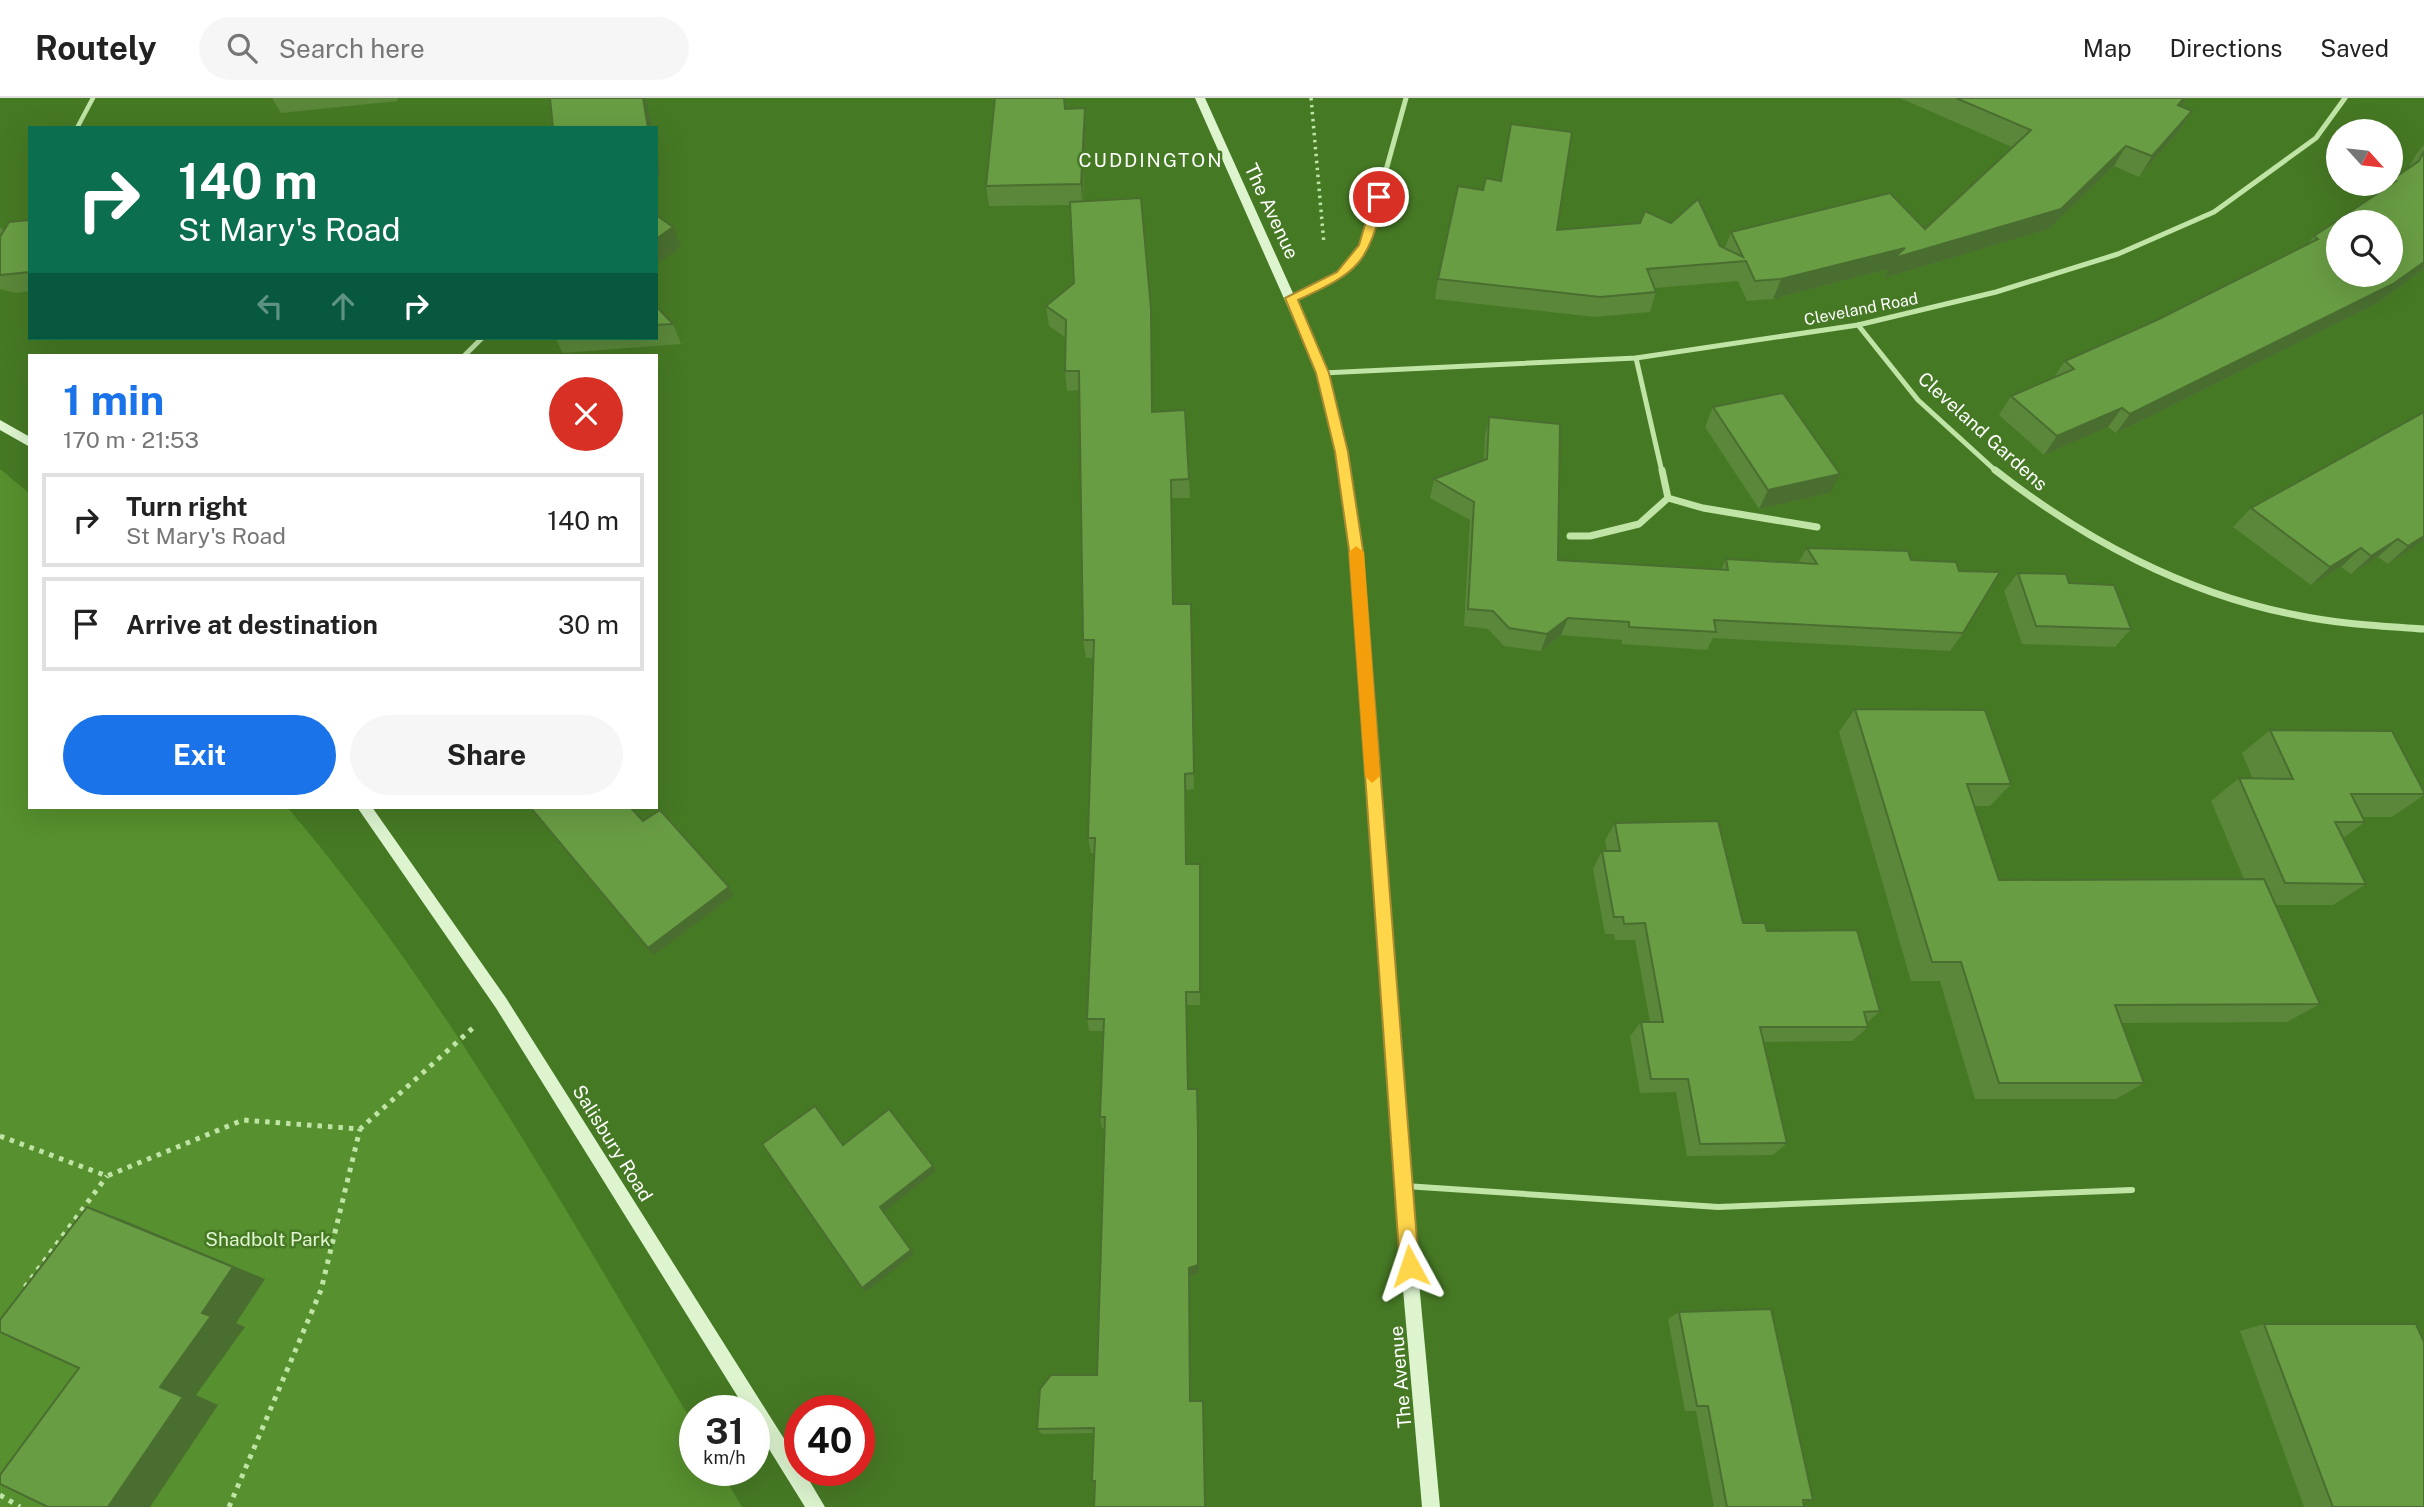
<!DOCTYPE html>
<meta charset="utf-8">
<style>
:root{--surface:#fff;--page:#f6f6f6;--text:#222;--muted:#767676;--line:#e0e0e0;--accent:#1a73e8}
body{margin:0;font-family:"Public Sans",sans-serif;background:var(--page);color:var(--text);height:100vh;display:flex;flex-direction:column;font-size:26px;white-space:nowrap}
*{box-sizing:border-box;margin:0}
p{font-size:23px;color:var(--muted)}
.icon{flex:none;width:38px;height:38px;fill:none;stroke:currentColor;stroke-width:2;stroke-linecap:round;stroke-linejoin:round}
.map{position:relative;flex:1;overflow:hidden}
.sheet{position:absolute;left:28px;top:256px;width:630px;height:455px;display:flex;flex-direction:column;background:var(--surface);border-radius:0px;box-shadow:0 7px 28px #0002}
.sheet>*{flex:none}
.guide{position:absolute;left:28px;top:28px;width:630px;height:214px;border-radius:0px;box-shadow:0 7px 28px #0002;background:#0b6e4f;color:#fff;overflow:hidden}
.needle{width:46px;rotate:117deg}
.fabs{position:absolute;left:2326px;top:21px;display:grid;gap:14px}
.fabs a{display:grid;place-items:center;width:77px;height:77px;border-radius:50%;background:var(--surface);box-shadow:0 7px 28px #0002;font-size:35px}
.speed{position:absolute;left:679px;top:1297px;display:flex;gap:14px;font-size:35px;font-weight:700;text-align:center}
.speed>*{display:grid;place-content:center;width:91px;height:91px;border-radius:50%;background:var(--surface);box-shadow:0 7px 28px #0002;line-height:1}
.speed small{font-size:18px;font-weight:400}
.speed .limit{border:10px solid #d22;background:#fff;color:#111}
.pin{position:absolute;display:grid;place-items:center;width:60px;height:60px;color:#fff;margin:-30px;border:4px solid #fff;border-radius:50%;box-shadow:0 2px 7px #0007}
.me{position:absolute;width:77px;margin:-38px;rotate:355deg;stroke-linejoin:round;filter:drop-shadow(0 0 5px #0008)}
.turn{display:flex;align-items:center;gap:24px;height:147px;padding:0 35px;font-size:32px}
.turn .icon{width:91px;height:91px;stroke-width:2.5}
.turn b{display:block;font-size:49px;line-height:60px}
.lanes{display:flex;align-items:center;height:66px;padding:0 35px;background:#0003;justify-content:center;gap:35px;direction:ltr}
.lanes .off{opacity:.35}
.round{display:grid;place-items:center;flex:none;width:74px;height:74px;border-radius:37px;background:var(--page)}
.head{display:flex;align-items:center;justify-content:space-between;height:119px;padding:0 35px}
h1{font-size:42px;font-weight:700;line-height:52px;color:var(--accent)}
.button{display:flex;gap:14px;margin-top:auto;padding:14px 35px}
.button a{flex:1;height:80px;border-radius:42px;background:var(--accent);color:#fff;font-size:28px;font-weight:700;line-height:80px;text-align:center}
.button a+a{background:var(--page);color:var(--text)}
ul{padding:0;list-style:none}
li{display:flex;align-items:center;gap:21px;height:94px;margin:0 14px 10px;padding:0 21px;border:4px solid var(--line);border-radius:0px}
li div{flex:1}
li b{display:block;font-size:26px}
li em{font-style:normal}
header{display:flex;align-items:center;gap:42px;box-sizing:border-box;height:98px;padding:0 35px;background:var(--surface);border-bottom:2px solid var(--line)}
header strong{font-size:33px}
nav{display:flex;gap:38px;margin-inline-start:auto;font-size:24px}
.search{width:490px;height:63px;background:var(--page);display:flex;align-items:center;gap:18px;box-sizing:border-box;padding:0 24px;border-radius:38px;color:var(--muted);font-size:26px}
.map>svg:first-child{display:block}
</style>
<header>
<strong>Routely</strong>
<div class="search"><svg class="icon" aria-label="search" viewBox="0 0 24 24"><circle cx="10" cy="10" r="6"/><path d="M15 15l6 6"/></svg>Search here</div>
<nav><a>Map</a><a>Directions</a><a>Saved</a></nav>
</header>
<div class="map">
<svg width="2424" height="1409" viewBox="0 0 2424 1409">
<rect width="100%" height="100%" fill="#467924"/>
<path fill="#57902e" d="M 0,371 L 30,396 L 30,709 L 287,709 C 448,898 568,1117 695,1329 L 695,1372 L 720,1372 L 742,1409 L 0,1409 Z"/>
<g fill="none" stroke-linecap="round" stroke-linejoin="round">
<path stroke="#bfe4a5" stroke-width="3.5" stroke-dasharray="2.5 4.5" stroke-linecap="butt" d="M 1311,0 L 1324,146"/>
<g stroke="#bfe4a5" stroke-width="5" stroke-dasharray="4.5 6" stroke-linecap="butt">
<path d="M 0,1038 L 107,1078 L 243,1022 L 360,1031 L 474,929"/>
<path d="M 25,1189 L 107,1078"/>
<path d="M 0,1397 L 20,1409"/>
<path d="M 229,1409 L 321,1192 L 360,1031"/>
</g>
<path stroke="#bfe4a5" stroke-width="4.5" d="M 77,30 L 93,0"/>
<path stroke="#bfe4a5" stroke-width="6" d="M 1405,1088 L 1718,1109 L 2132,1092"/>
<g stroke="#bfe4a5" stroke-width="5">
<path d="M 1291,200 L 1341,177 L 1365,148 L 1406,0"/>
<path d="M 1858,227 L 1918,302 L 1997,374"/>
<path d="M 465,257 L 482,240"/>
<path d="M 1636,260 L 1662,374"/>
<path d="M 1323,275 L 1636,260 L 1858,227 L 1996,194 L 2118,156 L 2214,114 L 2316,40 L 2345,0"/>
</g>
<g stroke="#bfe4a5" stroke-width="7">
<path d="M 1662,372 L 1668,400 L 1703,410 L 1817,429"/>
<path d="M 1995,372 C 2083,441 2186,496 2296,517 C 2338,526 2381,528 2424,531"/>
<path d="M 1570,438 L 1590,438 L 1639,426 L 1668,400"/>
</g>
<g fill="#ddf4cf" fill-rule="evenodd">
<path d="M 1195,0 L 1205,0 L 1329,275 L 1347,354 L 1362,451 L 1410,1088 L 1440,1409 L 1422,1409 L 1394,1088 L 1350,451 L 1335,354 L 1317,275 Z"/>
<path d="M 0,322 L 30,339 L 30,349 L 0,332 Z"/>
<path d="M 357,709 L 372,709 L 506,900 L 800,1366 L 800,1372 L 803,1372 L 825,1409 L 805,1409 L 754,1327 L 754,1312 L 746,1312 L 496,910 Z"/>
</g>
</g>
<g fill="#5a873a">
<path d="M 272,0 L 398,0 L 397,3 L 281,15 Z"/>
<path d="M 1900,0 L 2186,0 L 2181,8 L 2192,13 L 2179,33 L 2139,79 L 2114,68 L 2049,131 L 1884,180 L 1888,171 L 1773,201 L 1747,203 L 1738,183 L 1655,190 L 1656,194 L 1650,214 L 1595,219 L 1435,201 L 1438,181 L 1483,92 L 1557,132 L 1720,148 L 1725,150 L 1731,134 L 1925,131 L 2012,49 Z"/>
<path d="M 1085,10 L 1086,30 L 1083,103 L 1151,211 L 1152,314 L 1189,381 L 1190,400 L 1172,400 L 1174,506 L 1191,506 L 1194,691 L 1186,692 L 1187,766 L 1200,766 L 1200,907 L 1186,907 L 1188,991 L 1198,1044 L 1199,1175 L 1190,1178 L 1095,1387 L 1092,1383 L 1094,1335 L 1042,1336 L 1037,1331 L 1097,1277 L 1104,1030 L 1102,1030 L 1100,1019 L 1104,933 L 1089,933 L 1087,921 L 1095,755 L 1091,755 L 1088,740 L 1094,560 L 1086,560 L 1083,542 L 1080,292 L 1067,293 L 1065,273 L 1066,240 L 1049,228 L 1046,208 L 1074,185 L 1070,107 L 989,108 L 986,88 L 1065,11 Z"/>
<path d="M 2424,47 L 2424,171 L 2376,206 L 2116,335 L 2108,329 L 2044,357 L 1999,317 L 2011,298 L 2054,279 L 2065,263 L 2157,222 L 2307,147 L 2314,138 L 2386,89 L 2389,86 L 2390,86 L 2390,84 L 2393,81 L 2409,69 L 2417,55 Z"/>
<path d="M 30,122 L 30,193 L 16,195 L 0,191 L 0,129 L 4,133 Z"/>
<path d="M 656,208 L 673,226 L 681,246 L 563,255 L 555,240 L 656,240 Z"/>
<path d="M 1713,309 L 1830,395 L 1759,411 L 1705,329 Z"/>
<path d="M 1489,319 L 1558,462 L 1721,472 L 1726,461 L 1798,465 L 1807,450 L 1911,462 L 1963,535 L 1950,553 L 1713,540 L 1707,552 L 1622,546 L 1622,542 L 1561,537 L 1541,553 L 1504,548 L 1488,531 L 1464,528 L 1470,422 L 1430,400 L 1434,381 L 1484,362 L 1485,338 Z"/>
<path d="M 2251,410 L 2424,443 L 2388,466 L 2378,459 L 2351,476 L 2341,469 L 2311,487 L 2233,429 Z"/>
<path d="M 2018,475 L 2069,485 L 2131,531 L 2115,549 L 2022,546 L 2004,493 Z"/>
<path d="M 1855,611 L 2011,686 L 1990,708 L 1974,708 L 1999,782 L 2244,781 L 2211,703 L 2239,680 L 2253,681 L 2242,655 L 2270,632 L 2424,694 L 2424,697 L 2392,719 L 2362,719 L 2365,724 L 2343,740 L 2366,786 L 2333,807 L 2275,807 L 2320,906 L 2287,924 L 2122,925 L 2144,985 L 2116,1001 L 1975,1001 L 1940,883 L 1911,883 L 1839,634 Z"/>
<path d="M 1615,725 L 1743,825 L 1767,833 L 1880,913 L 1867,925 L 1868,929 L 1852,943 L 1764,944 L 1787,1045 L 1773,1057 L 1687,1058 L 1676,994 L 1640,995 L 1630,938 L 1641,924 L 1650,924 L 1635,842 L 1615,842 L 1614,836 L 1605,836 L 1593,771 L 1602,753 L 1607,753 L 1605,742 Z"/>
<path d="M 1679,1214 L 1813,1402 L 1803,1404 L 1804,1409 L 1714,1409 L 1696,1313 L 1685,1313 L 1668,1221 Z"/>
<path d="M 2264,1226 L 2424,1409 L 2304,1409 L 2240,1233 Z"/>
</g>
<g fill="#4a6e30">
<path d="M 643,0 L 646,0 L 652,30 L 648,30 Z"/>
<path d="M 2184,0 L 2186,0 L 2178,13 L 2178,7 Z"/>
<path d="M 1085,10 L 1086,30 L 1082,107 L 1081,86 Z"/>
<path d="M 2192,13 L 2179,33 L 2139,79 L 2152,58 Z"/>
<path d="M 2126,48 L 2114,68 L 2049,131 L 1884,180 L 1888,171 L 1773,201 L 1781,181 L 1905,150 Z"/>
<path d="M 656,52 L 661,76 L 656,77 Z"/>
<path d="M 656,102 L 663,136 L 673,129 L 681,149 L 657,166 L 656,174 Z"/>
<path d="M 2424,164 L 2424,171 L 2376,206 L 2116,335 L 2130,316 Z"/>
<path d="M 1151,211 L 1152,231 L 1152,333 L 1152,314 Z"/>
<path d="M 2122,310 L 2108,329 L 2044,357 L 2057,338 Z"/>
<path d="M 1840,376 L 1830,395 L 1759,411 L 1768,392 Z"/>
<path d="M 2424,438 L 2424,443 L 2388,466 L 2408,448 Z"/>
<path d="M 2398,441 L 2378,459 L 2351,476 L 2371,458 Z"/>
<path d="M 2361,450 L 2341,469 L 2311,487 L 2330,469 Z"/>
<path d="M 1568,520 L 1561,537 L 1541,553 L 1547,536 Z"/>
<path d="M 729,789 L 734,797 L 654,857 L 648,850 Z"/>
<path d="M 1198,1044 L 1199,1175 L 1190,1178 L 1190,1308 L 1189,1170 Z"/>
<path d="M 933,1068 L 936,1073 L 884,1114 L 914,1156 L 866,1194 L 862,1190 L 880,1109 Z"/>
<path d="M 87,1109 L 123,1122 L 265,1181 L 236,1225 L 245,1229 L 196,1297 L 218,1307 L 150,1409 L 108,1409 L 160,1289 L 202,1215 Z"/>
</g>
<g fill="#699d44" stroke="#4a6e30" stroke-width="2" fill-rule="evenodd">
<path d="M 550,0 L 643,0 L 648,30 L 553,30 Z"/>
<path d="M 995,0 L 1064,0 L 1065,11 L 1085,10 L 1081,86 L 986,88 Z"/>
<path d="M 1956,0 L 2184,0 L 2178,7 L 2192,13 L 2152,58 L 2126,48 L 2061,111 L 1894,160 L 1905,150 L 1781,181 L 1755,183 L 1746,163 L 1647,171 L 1656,194 L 1600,199 L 1438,181 L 1458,88 L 1483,92 L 1486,80 L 1501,83 L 1511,26 L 1572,34 L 1557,132 L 1640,125 L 1645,113 L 1671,125 L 1698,101 L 1720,148 L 1743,159 L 1731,134 L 1890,95 L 1925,131 L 2031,32 Z"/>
<path d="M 2424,53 L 2424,164 L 2393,186 L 2130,316 L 2122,310 L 2057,338 L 2011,298 L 2074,271 L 2065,263 L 2157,222 L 2318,141 L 2314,138 L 2396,83 L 2393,81 L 2419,63 ZM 2338,124 L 2390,124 L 2390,177 L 2338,177 Z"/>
<path d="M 1141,100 L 1151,211 L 1152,314 L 1185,312 L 1189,381 L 1171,382 L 1173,506 L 1191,506 L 1194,675 L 1185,676 L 1186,766 L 1200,766 L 1200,894 L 1186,894 L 1188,991 L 1197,991 L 1198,1034 L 1198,1167 L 1189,1170 L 1190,1303 L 1203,1303 L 1205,1409 L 1094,1409 L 1095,1383 L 1092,1383 L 1094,1330 L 1037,1331 L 1040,1291 L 1051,1277 L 1097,1277 L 1105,1019 L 1100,1019 L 1104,921 L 1087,921 L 1095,740 L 1088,740 L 1094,542 L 1083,542 L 1079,273 L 1065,273 L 1066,222 L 1046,208 L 1074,185 L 1070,104 Z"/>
<path d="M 656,117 L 673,129 L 656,141 Z"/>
<path d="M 30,122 L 30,174 L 0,177 L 0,139 L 9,124 Z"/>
<path d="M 656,208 L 673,226 L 656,227 Z"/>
<path d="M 1783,295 L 1840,376 L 1768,392 L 1713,309 Z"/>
<path d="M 2424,314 L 2424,438 L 2408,448 L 2398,441 L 2371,458 L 2361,450 L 2330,469 L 2251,410 Z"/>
<path d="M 1489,319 L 1560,326 L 1558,462 L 1728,472 L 1726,461 L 1817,466 L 1807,450 L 1908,453 L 1911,462 L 1956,464 L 1959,473 L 2000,474 L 1963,535 L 1714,522 L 1716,534 L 1629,529 L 1629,524 L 1568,520 L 1547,536 L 1509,530 L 1493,513 L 1468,511 L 1474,404 L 1434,381 L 1487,361 Z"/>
<path d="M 2018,475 L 2066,476 L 2069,485 L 2114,487 L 2131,531 L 2036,528 Z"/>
<path d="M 1855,611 L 1985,612 L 2011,686 L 1967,686 L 1999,782 L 2264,781 L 2320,906 L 2115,907 L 2144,985 L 1999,985 L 1961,864 L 1932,864 Z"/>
<path d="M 2270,632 L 2392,633 L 2424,694 L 2424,696 L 2351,696 L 2365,724 L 2335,724 L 2366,786 L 2285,785 L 2239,680 L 2293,681 Z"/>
<path d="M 530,709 L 630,709 L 643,723 L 660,712 L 729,789 L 648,850 Z"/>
<path d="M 1718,723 L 1743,825 L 1765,825 L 1767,833 L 1857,832 L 1880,913 L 1864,914 L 1868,929 L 1760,929 L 1787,1045 L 1700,1046 L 1688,981 L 1651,981 L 1641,924 L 1663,924 L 1645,825 L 1624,826 L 1623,819 L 1614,819 L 1602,753 L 1620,753 L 1615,725 Z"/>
<path d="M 815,1008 L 843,1047 L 889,1011 L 933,1068 L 880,1109 L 911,1152 L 862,1190 L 762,1046 Z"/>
<path d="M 87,1109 L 233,1169 L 202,1215 L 211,1218 L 160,1289 L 183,1299 L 108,1409 L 48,1409 L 0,1386 L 0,1377 L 79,1270 L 0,1234 L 0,1222 Z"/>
<path d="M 1771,1211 L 1813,1402 L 1803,1402 L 1804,1409 L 1727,1409 L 1708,1308 L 1697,1308 L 1679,1214 Z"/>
<path d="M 2264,1226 L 2416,1226 L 2424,1244 L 2424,1409 L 2333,1409 Z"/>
</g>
<path fill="#ffd54a" stroke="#a68a30" stroke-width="2" d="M 1379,95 L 1385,99 C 1366,167 1362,172 1298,202 L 1329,275 L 1348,354 L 1363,452 L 1419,1168 L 1416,1175 L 1410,1178 L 1403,1175 L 1400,1168 L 1349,452 L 1335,354 L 1316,275 L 1285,200 L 1337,174 L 1359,147 L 1373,99 Z"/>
<path fill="#f59e0b" d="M 1356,448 L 1364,454 L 1380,678 L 1372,685 L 1365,678 L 1349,454 Z"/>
<g text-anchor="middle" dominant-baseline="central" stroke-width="5" stroke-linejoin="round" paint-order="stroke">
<g font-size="16" fill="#fff" stroke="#467924">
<text transform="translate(1861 211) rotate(-11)">Cleveland Road</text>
</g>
<g font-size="19" letter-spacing="2" fill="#fff" stroke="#467924">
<text x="1151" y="62">CUDDINGTON</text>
</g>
<g font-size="19" fill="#fff" stroke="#467924">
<text transform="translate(1272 113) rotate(65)">The Avenue</text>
<text transform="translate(1983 333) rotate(42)">Cleveland Gardens</text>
<text transform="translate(613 1045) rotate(58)">Salisbury Road</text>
<text transform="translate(1400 1279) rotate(-95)">The Avenue</text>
</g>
<g font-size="19" fill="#e0f5d0" stroke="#467924">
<text x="268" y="1141">Shadbolt Park</text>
</g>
</g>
</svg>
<div class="fabs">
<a><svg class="needle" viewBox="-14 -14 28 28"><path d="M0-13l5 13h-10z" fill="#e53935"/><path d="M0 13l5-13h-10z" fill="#767676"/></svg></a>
<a><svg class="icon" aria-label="search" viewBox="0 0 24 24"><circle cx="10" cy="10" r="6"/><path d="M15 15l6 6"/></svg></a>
</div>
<div class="speed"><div>31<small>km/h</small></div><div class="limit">40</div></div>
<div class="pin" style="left:1379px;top:99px;background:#d93025"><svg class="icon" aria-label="arrive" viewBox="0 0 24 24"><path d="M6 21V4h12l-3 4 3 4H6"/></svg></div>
<svg class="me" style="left:1410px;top:1168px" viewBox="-20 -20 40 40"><path d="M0-17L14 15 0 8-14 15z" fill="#ffd54a" stroke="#fff" stroke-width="4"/></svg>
<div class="guide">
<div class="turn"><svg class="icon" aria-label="right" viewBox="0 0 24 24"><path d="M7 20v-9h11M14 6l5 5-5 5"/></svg><div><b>140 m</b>St Mary's Road</div></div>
<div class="lanes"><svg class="icon off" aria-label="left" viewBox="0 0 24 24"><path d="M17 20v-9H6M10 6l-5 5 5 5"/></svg><svg class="icon off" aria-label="ahead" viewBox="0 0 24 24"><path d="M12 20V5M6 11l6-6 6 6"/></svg><svg class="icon" aria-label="right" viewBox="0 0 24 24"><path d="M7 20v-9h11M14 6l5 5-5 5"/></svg></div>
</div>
<section class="sheet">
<div class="head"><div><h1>1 min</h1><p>170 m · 21:53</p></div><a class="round" style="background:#d93025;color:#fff"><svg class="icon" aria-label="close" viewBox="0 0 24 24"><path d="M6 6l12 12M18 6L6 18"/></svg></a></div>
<ul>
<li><svg class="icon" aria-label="right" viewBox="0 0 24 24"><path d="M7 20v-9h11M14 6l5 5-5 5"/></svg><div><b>Turn right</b><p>St Mary's Road</p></div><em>140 m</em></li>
<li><svg class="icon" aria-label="arrive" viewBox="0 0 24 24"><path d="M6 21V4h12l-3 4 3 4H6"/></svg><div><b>Arrive at destination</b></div><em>30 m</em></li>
</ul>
<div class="button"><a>Exit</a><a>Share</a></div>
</section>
</div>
